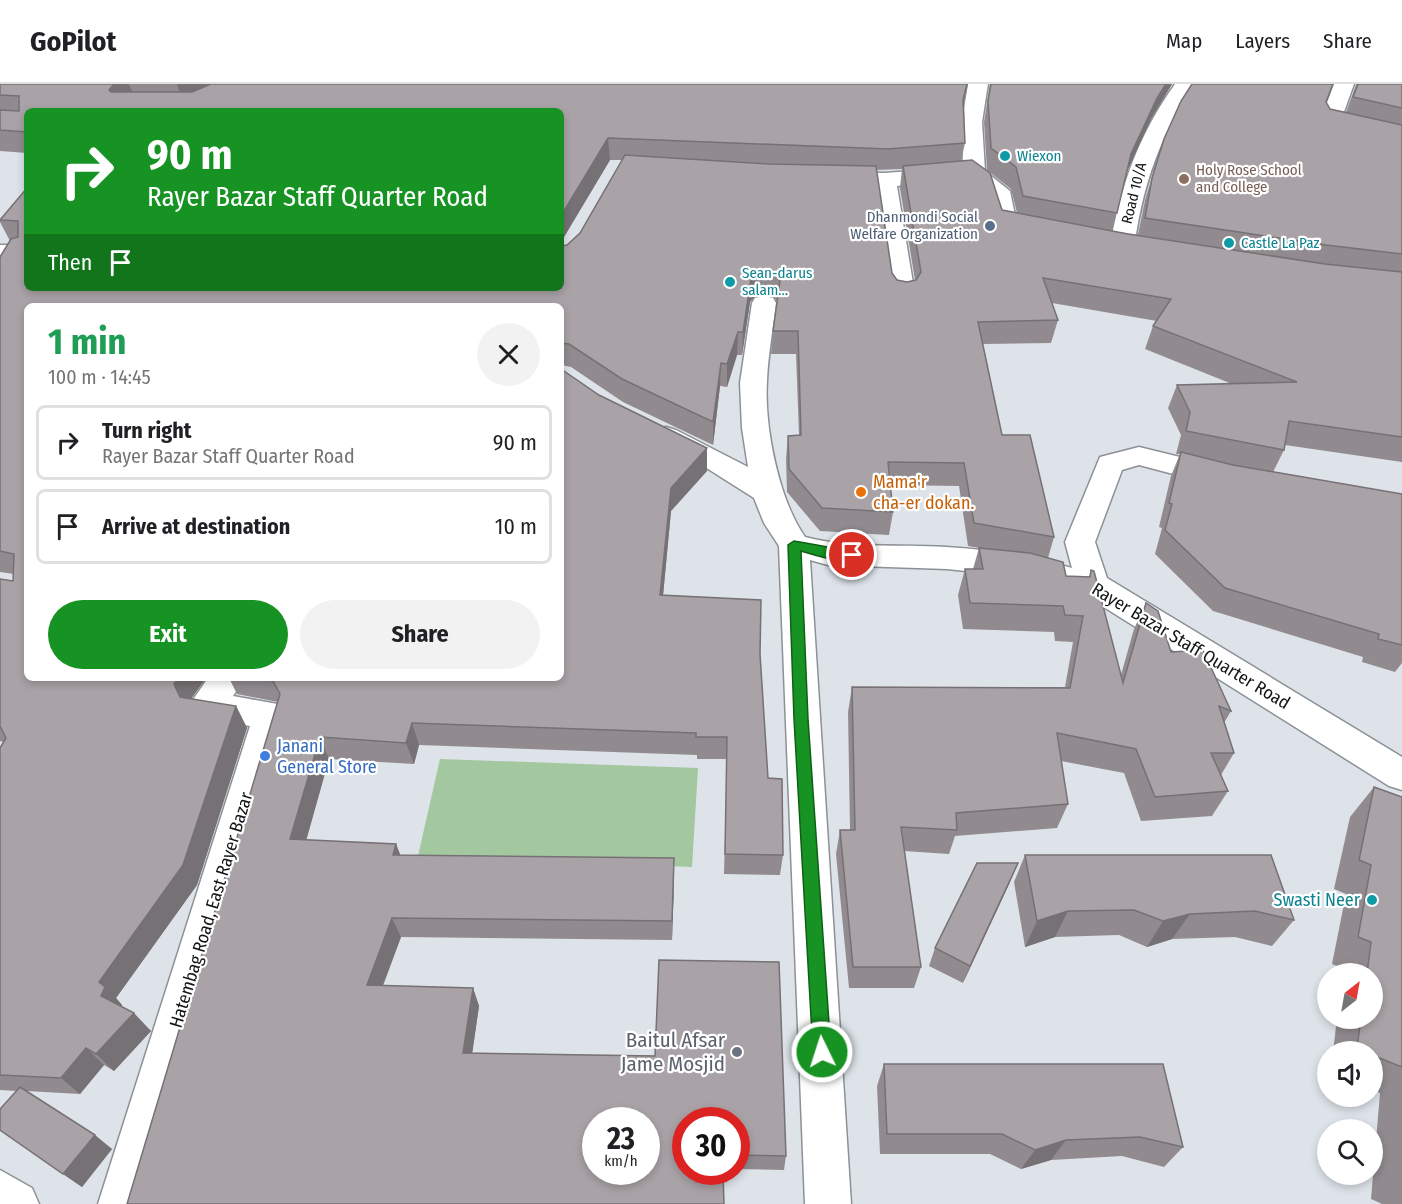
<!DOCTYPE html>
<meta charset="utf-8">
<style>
:root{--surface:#fff;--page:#f2f2f2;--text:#202124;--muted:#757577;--line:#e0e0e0;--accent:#179323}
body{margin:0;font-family:"Fira Sans Condensed",sans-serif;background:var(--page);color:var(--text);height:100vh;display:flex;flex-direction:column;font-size:22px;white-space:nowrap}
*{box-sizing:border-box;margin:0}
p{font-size:20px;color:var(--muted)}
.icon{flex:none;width:33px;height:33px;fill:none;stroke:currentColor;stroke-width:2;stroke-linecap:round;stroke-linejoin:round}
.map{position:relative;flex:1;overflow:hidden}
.sheet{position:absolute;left:24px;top:219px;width:540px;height:378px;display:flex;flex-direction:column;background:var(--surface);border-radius:9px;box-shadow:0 3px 9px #0003}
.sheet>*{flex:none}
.guide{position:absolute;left:24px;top:24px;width:540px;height:183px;border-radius:9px;box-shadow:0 3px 9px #0003;background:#179323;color:#fff;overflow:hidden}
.needle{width:39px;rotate:31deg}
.controls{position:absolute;left:1317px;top:879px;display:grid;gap:12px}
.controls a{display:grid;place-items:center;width:66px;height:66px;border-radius:50%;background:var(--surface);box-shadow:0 3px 9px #0003;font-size:30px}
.speed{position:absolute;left:582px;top:1023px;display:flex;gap:12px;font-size:30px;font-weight:700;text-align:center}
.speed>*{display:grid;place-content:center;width:78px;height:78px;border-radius:50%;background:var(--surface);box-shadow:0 3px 9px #0003;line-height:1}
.speed small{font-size:15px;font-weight:400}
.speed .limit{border:9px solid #d22;background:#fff;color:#111}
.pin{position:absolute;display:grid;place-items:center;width:51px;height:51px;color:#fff;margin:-26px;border:3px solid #fff;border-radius:50%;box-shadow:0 2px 6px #0007}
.me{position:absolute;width:66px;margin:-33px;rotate:356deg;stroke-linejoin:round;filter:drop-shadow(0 0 4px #0008)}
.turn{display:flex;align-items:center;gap:21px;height:126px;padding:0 24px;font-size:27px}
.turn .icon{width:78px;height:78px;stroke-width:2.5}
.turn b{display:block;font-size:42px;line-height:51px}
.then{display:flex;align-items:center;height:57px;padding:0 24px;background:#0003;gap:12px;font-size:22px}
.round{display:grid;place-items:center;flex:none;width:63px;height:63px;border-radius:32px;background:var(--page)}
.overview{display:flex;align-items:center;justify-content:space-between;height:102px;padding:0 24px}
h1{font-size:36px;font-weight:700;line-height:45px;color:#1e9e55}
.primary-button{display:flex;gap:12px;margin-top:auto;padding:12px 24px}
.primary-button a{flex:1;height:69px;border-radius:36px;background:var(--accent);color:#fff;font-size:24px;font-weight:700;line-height:69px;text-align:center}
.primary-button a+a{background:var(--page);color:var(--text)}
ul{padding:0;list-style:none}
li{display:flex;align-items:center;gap:18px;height:75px;margin:0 12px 9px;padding:0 12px;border:3px solid var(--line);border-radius:9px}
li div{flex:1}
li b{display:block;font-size:22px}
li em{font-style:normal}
header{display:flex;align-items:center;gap:36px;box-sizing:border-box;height:84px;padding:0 30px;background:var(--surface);border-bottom:2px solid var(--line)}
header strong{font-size:28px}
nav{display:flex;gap:33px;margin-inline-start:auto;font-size:21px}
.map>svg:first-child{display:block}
</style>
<header>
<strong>GoPilot</strong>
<nav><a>Map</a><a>Layers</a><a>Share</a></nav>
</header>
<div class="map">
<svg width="1402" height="1120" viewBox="0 0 1402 1120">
<rect width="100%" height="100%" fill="#dde3e9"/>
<path fill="#a3c79f" d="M 440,675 L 698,684 L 692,783 L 418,772 Z"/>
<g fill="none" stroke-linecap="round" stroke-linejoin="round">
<g stroke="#8c9196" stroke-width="3">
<g id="street">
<path d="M 968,0 L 988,0 L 982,38 L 985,87 L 1010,107 L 1016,136 L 1043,142 L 1047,147 L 1043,152 L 1035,154 L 998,146 L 988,110 L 969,96 L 897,102 L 915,211 L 912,216 L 903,218 L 894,216 L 891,211 L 875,102 L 826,100 L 823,95 L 826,90 L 834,88 L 885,89 L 963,83 L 962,38 Z"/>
<path d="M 1175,0 L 1195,0 C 1161,49 1143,100 1135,158 L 1162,163 L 1166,168 L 1162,173 L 1154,175 L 1114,168 L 1110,163 C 1120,103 1139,50 1175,0 Z"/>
<path d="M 1334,0 L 1354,0 L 1341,36 L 1402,50 L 1402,62 L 1322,44 L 1319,40 Z"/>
<rect x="0" y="161" width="27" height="14"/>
<path d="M 764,212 L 773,214 L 776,219 C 773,245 768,271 767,297 C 764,343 779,416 805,453 C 850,465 899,460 946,463 C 989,465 1030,473 1072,484 L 1065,458 L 1100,373 L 1139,363 L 1229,385 L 1233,392 L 1229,399 L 1219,402 L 1139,381 L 1122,386 L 1095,458 L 1107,494 L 1402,673 L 1402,706 L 1389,702 L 1083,510 L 1022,493 L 947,485 L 828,481 L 810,476 L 851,1120 L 805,1120 L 779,462 L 764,439 L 754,414 L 705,383 L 656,358 L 652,352 L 656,346 L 666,343 L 676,346 L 748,383 L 742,344 L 740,299 L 752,219 L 755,214 Z"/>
<path d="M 208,594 L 245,594 L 233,612 L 283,621 L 288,631 L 144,1120 L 98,1120 L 250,642 L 193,633 L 188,623 Z"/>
<path d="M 0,1086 L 32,1104 L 39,1120 L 0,1120 Z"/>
</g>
</g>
<use href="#street" fill="#fff" fill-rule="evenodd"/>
</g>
<g fill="#918b8f" fill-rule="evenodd">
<path d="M 0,0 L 968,0 L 964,19 L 965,59 L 961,77 L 1002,126 L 1017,129 L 1011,105 L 987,86 L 984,38 L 990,0 L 1172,0 L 1151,35 L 1127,87 L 1112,147 L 1138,151 L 1145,116 L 1164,55 L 1326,18 L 1330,25 L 1346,28 L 1356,1 L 1356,0 L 1402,0 L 1402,378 L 1285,361 L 1284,366 L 1273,388 L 1402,410 L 1402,579 L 1395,588 L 1362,578 L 1363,573 L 1213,527 L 1155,470 L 1162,444 L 1159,443 L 1171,392 L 1180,370 L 1176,370 L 1181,351 L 1168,324 L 1177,301 L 1232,300 L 1145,265 L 1153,242 L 1157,237 L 1052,219 L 1058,236 L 1051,259 L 983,260 L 1002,351 L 1054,453 L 1048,474 L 1066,492 L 1089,493 L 1091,486 L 1121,591 L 1134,545 L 1146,519 L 1171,568 L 1231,627 L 1224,639 L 1234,669 L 1221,691 L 1228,707 L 1212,732 L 1141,737 L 1124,689 L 1061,677 L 1068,720 L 1057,744 L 955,752 L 949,770 L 904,767 L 921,883 L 914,904 L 849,904 L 836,770 L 840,746 L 850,746 L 848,628 L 852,603 L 1065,603 L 1073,558 L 1055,557 L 1054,548 L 963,545 L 958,511 L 965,485 L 973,485 L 979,464 L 968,462 L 959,402 L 890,401 L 893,428 L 889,451 L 820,447 L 787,408 L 786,375 L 788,352 L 799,351 L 796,270 L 771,270 L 773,247 L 777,217 L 773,212 L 755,212 L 750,218 L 742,271 L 737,271 L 727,303 L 720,302 L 713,361 L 623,318 L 571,283 L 561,281 L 561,222 L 27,222 L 27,594 L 206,594 L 191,615 L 236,622 L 247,644 L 197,801 L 116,914 L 122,921 L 121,923 L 151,947 L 114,987 L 104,981 L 80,1010 L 27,1007 L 112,1065 L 82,1103 L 0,1046 L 17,1007 L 0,1006 L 0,664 L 3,658 L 0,657 L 0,495 L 13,497 L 14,490 L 0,488 L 0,173 L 10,157 L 0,138 L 0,136 L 27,104 L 27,204 L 561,204 L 567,161 L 580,149 L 622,76 L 610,76 L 561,158 L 561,27 L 27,27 L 27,69 L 0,67 ZM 902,85 L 900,104 L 915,196 L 907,198 L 897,196 L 892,189 L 876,86 Z"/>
<path d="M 561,285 L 599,311 L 707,364 L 707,387 L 671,427 L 663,511 L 761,516 L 760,570 L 768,694 L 782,695 L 783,771 L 780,791 L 724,790 L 727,675 L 697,675 L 697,671 L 419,661 L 414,680 L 329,675 L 306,756 L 396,760 L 400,771 L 674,774 L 674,794 L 672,856 L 401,853 L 383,902 L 473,904 L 479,922 L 472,969 L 655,972 L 659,876 L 779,878 L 786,1072 L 784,1086 L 736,1085 L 736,1036 L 686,1036 L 686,1088 L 723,1088 L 724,1120 L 127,1120 L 278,618 L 237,610 L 229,594 L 561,594 ZM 596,1036 L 646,1036 L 646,1088 L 596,1088 Z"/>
<path d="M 1374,703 L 1402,713 L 1402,1120 L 1382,1120 L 1371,1115 L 1380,1009 L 1372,1006 L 1372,968 L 1333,968 L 1337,934 L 1372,934 L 1372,890 L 1344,890 L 1344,885 L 1332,880 L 1346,810 L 1334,805 L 1350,733 Z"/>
<path d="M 1025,771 L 1294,836 L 1272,862 L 1235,853 L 1172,855 L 1147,863 L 1119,851 L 1055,853 L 1025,863 L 1014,798 Z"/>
<path d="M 1010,798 L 963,899 L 929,882 L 935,864 Z"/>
<path d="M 884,980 L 1183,1063 L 1164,1083 L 1122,1072 L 1051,1076 L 1021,1085 L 990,1070 L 880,1070 L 877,1002 Z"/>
</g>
<g fill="#767174">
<path d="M 114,0 L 129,0 L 134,13 L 124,18 L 109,6 Z"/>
<path d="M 177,0 L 216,0 L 182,15 Z"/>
<path d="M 1166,0 L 1172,0 L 1151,35 L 1125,92 L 1131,70 L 1157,14 Z"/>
<path d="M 608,54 L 610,76 L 561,158 L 561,132 Z"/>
<path d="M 755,189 L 755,212 L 750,218 L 742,271 L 743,248 L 751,195 Z"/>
<path d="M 738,248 L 737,271 L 727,303 L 727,280 Z"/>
<path d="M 721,279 L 720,302 L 713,361 L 713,338 Z"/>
<path d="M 707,364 L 707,387 L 671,427 L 661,533 L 660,511 L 671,404 Z"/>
<path d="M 178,594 L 206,594 L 186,622 L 180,613 L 174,600 Z"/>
<path d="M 236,622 L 247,644 L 197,801 L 116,914 L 122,921 L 118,930 L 101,912 L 99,898 Z"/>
<path d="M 412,639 L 419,661 L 414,680 L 406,659 Z"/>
<path d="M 320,653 L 329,675 L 301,775 L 290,755 Z"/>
<path d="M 396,760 L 404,780 L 393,771 Z"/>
<path d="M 674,774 L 674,794 L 672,856 L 672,837 Z"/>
<path d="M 1018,779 L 1010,798 L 963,899 L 970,882 Z"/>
<path d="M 1068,827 L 1055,853 L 1025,863 L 1037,837 Z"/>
<path d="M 1190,830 L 1172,855 L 1147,863 L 1163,837 Z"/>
<path d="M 392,834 L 401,853 L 376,919 L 367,901 Z"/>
<path d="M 473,904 L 479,922 L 470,985 L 463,969 Z"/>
<path d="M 134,929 L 151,947 L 114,987 L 96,970 Z"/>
<path d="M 86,964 L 104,981 L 80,1010 L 61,994 Z"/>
<path d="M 95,1051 L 112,1065 L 82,1103 L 63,1090 Z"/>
<path d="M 1066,1056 L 1051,1076 L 1021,1085 L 1035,1066 Z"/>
</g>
<g fill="#a9a2a6" stroke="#767174" stroke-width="1.5" fill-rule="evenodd">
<path d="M 0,0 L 114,0 L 109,6 L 111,8 L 192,8 L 211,0 L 967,0 L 963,16 L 965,59 L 888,65 L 608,54 L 561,132 L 561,27 L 27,27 L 27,48 L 0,46 L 0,26 L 19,27 L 19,12 L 0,11 Z"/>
<path d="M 991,0 L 1166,0 L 1157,14 L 1131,70 L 1117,129 L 1023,112 L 1016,83 L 991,64 L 988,17 Z"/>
<path d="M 1192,0 L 1333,0 L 1326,18 L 1330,25 L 1402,41 L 1402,170 L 1326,161 L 1145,134 L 1152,94 L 1164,55 L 1181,17 Z"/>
<path d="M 1358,0 L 1402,0 L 1402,24 L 1353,13 Z"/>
<path d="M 625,71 L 769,80 L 876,82 L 892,189 L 897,196 L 907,198 L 916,196 L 921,188 L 903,82 L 972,76 L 990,89 L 1002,126 L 1128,150 L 1325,180 L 1402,188 L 1402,353 L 1289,337 L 1284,366 L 1186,347 L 1190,328 L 1177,301 L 1297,298 L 1153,242 L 1171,215 L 1043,194 L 1058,236 L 978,238 L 1002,351 L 1030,351 L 1054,453 L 974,439 L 964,379 L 888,378 L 893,428 L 822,424 L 789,385 L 788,352 L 801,351 L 798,247 L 773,247 L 780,197 L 775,189 L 755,189 L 751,195 L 743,248 L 738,248 L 727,280 L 721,279 L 713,338 L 622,295 L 569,260 L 561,259 L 561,222 L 27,222 L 27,594 L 178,594 L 174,600 L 180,613 L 236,622 L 183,781 L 99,898 L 105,903 L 101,912 L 134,929 L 96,970 L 86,964 L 61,994 L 0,991 L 0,664 L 6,654 L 0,642 L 0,495 L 13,497 L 14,470 L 0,467 L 0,173 L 11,155 L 18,153 L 18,137 L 0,136 L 27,104 L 27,204 L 561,204 L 561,162 L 567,161 L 580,149 Z"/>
<path d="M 561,285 L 599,311 L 707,364 L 671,404 L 660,511 L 761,516 L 760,570 L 768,694 L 782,695 L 783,771 L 725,770 L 727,653 L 696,653 L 696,649 L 412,639 L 406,659 L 320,653 L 290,755 L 396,760 L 393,771 L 674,774 L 672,837 L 392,834 L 367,901 L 473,904 L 463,969 L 655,972 L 659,876 L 779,878 L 786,1072 L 736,1071 L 736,1036 L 686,1036 L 686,1088 L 723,1088 L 724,1120 L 127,1120 L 280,610 L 273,597 L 258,594 L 561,594 ZM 596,1036 L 646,1036 L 646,1088 L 596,1088 Z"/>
<path d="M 1181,368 L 1233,381 L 1402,410 L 1402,561 L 1378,555 L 1379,550 L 1225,504 L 1165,446 L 1172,420 L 1169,419 Z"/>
<path d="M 979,464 L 1030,469 L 1063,478 L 1066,492 L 1090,493 L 1091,486 L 1094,487 L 1123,599 L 1146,519 L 1158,527 L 1171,568 L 1203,566 L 1231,627 L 1219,622 L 1234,669 L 1211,669 L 1228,707 L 1155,713 L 1136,665 L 1057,649 L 1068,720 L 956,729 L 957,746 L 901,743 L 921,883 L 853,883 L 840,746 L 855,746 L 852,603 L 1070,604 L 1083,532 L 1065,531 L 1063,522 L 970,519 L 965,485 L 983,485 Z"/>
<path d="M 1374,703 L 1402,713 L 1402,983 L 1372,971 L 1372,968 L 1365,968 L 1357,964 L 1361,934 L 1372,934 L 1372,890 L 1367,890 L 1371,858 L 1358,853 L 1371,781 L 1359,776 Z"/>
<path d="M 1025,771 L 1271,771 L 1294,836 L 1255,827 L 1190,830 L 1163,837 L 1134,826 L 1068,827 L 1037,837 Z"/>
<path d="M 977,779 L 1018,779 L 970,882 L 935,864 Z"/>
<path d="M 884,980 L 1163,980 L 1183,1063 L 1140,1053 L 1066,1056 L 1035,1066 L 1002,1050 L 887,1050 Z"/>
<path d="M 20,1003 L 95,1051 L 63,1090 L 0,1046 L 0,1025 Z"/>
</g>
<path fill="#179323" stroke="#0f6017" stroke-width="1.5" d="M 794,457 C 805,459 855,467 858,471 C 847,483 815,471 801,467 L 808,635 L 831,968 L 828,974 L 822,977 L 815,974 L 813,968 L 794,635 L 788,461 Z"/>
<g fill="#0f9aa8" stroke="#fff" stroke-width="2">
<circle cx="1005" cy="72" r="6"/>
<circle cx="1229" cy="159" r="6"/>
<circle cx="730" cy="198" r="6"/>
<circle cx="1372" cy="816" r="6"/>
</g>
<circle fill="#8d6e63" stroke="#fff" stroke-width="2" cx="1184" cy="95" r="6"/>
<circle fill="#5c6f8a" stroke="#fff" stroke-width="2" cx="990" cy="142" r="6"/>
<circle fill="#e8710a" stroke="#fff" stroke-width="2" cx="861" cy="408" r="6"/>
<circle fill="#3f7fe0" stroke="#fff" stroke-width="2" cx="265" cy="672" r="6"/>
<circle fill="#6b7280" stroke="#fff" stroke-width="2" cx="737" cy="968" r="6"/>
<g text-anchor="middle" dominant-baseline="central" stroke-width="4.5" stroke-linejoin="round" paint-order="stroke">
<g font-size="15" fill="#0d838f" stroke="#fff" text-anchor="start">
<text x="1017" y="72">Wiexon</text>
<text x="1241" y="159">Castle La Paz</text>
<text x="742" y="189">Sean-darus<tspan x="742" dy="17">salam...</tspan></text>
</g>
<g font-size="15" fill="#785e54" stroke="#fff" text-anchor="start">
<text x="1196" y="86">Holy Rose School<tspan x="1196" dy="17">and College</tspan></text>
</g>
<g font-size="15" fill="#121416" stroke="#fff">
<text transform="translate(1134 109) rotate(-76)">Road 10/A</text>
</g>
<g font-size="15" fill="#4e5e75" stroke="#fff" text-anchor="end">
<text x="978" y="133">Dhanmondi Social<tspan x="978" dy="17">Welfare Organization</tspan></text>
</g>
<g font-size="18" fill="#c56008" stroke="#fff" text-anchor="start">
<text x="873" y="398">Mama'r<tspan x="873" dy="21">cha-er dokan.</tspan></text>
</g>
<g font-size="18" fill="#121416" stroke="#fff">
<text transform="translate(1191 562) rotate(31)">Rayer Bazar Staff Quarter Road</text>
<text transform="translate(211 826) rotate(-73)">Hatembag Road, East Rayer Bazar</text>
</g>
<g font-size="18" fill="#366cbe" stroke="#fff" text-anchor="start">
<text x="277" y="662">Janani<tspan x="277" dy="21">General Store</tspan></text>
</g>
<g font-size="18" fill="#0d838f" stroke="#fff" text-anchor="end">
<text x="1360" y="816">Swasti Neer</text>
</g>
<g font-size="21" fill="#5b616d" stroke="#fff" text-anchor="end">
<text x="725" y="956">Baitul Afsar<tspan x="725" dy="24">Jame Mosjid</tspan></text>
</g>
</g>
</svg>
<div class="controls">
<a><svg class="needle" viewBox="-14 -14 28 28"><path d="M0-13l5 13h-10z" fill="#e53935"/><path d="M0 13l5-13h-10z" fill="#757577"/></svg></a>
<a><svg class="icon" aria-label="sound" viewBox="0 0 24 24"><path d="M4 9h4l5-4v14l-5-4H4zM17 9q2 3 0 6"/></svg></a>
<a><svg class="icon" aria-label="search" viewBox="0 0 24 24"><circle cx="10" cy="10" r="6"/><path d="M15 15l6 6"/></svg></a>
</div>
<div class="speed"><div>23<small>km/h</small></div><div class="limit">30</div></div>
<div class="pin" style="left:852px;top:471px;background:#d93025"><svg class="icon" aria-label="arrive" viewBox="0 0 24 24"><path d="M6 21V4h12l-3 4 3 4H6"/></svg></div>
<svg class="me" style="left:822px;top:968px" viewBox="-20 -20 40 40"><circle r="17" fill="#179323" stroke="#fff" stroke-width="3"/><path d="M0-11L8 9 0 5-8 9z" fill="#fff"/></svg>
<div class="guide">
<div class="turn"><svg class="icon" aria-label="right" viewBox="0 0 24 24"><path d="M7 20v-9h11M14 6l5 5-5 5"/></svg><div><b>90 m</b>Rayer Bazar Staff Quarter Road</div></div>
<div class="then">Then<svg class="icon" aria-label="arrive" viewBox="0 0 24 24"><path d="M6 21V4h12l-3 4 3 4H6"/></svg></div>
</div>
<section class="sheet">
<div class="overview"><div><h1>1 min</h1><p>100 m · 14:45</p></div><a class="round"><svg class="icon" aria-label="close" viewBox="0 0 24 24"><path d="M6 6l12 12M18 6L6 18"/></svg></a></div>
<ul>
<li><svg class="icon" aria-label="right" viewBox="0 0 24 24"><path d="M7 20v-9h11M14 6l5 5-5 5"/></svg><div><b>Turn right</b><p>Rayer Bazar Staff Quarter Road</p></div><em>90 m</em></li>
<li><svg class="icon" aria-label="arrive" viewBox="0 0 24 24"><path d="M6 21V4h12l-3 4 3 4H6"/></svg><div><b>Arrive at destination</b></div><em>10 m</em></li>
</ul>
<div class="primary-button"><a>Exit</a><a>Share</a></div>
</section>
</div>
